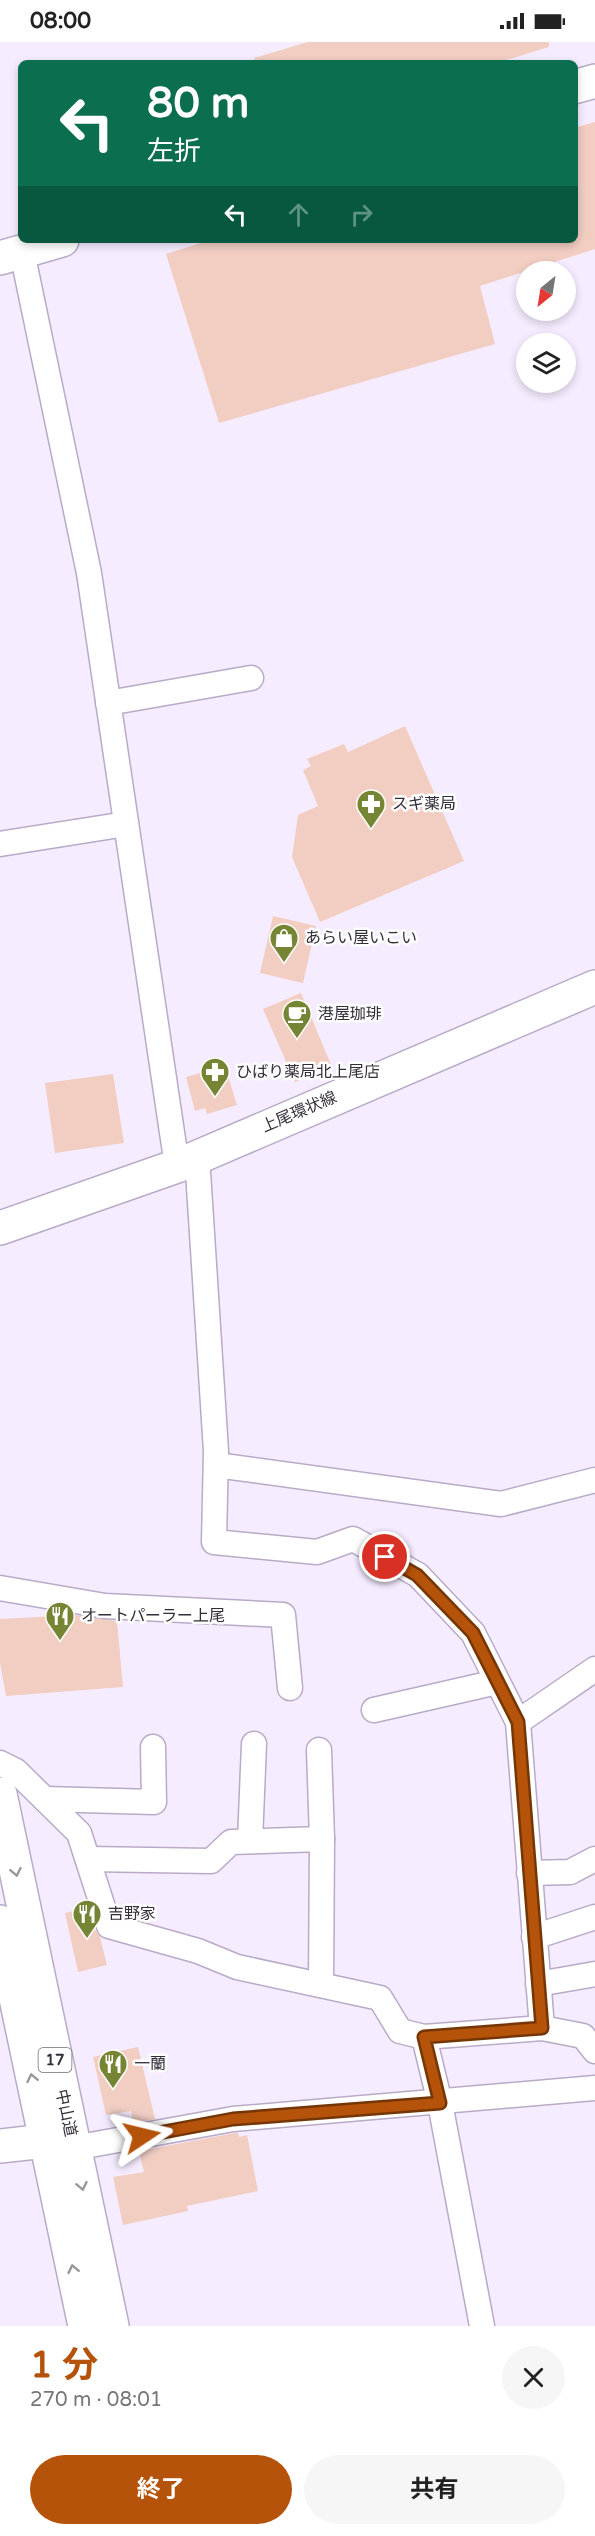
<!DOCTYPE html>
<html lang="ja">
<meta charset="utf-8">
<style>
:root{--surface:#fff;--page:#f6f6f6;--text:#222;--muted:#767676;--accent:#b45309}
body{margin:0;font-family:"Varela Round","Noto Sans JP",sans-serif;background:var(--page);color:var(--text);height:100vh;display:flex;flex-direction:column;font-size:22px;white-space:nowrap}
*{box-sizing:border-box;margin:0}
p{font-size:20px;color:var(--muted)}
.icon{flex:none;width:33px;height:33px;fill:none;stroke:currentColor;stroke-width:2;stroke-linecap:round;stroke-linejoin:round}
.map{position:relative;height:2284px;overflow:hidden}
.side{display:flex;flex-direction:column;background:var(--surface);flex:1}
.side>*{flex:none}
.top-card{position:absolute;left:18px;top:18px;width:560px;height:183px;border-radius:9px;box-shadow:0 3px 9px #0003;background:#0b6e4f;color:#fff;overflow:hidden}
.needle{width:39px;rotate:210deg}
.tools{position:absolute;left:516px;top:219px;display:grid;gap:12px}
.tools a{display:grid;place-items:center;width:60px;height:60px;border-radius:50%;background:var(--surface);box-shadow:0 3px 9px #0003;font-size:30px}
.pin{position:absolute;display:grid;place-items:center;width:51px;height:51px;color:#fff;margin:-26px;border:3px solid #fff;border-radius:50%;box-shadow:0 2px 6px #0007}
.me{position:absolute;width:66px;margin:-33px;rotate:80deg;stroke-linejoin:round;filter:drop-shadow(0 0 4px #0008)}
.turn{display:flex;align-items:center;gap:21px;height:126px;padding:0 30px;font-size:27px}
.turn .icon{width:78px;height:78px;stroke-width:2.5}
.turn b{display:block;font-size:42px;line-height:51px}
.lanes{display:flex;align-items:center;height:57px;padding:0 30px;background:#0003;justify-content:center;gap:30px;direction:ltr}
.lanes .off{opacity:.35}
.round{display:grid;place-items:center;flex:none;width:63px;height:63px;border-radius:32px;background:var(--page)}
.head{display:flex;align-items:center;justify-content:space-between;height:102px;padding:0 30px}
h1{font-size:36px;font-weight:700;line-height:45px;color:var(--accent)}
.primary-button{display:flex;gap:12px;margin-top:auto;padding:12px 30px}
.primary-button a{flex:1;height:69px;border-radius:36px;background:var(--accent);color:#fff;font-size:24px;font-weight:700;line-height:69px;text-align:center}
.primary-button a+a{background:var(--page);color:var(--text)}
.status{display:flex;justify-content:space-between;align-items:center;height:42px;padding:0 30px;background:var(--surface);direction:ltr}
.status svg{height:16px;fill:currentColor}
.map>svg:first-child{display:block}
</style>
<div class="status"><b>08:00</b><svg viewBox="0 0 49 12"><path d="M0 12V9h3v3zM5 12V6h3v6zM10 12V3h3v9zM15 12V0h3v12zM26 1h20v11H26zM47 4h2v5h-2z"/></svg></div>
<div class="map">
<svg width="595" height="2284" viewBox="0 0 595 2284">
<rect width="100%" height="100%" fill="#f6ecff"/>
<g fill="#f1cdc2">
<path d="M 308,0 L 549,0 L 549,5 L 496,21 L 255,21 L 254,16 Z"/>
<path d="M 595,80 L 595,207 L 480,244 L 495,302 L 219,381 L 166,212 L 211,198 L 574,198 L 574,86 Z"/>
<path d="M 405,684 L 464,819 L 320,880 L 292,815 L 298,773 L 318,764 L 303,728 L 311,724 L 307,717 L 344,702 L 348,710 Z"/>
<path d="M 273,874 L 316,884 L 303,941 L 260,931 Z"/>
<path d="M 301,951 L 332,1025 L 295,1040 L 263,967 Z"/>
<path d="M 225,1024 L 237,1063 L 207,1072 L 205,1066 L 195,1069 L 186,1035 Z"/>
<path d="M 113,1032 L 124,1101 L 55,1111 L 45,1041 Z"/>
<path d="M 75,1573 L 117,1579 L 123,1645 L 6,1654 L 0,1621 L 0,1577 Z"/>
<path d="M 88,1866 L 95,1888 L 100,1895 L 107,1923 L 78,1930 L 65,1871 Z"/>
<path d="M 138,2005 L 155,2077 L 133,2081 L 131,2069 L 106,2073 L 93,2015 Z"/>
<path d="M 235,2091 L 238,2091 L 239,2095 L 247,2093 L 258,2149 L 187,2164 L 188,2169 L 123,2183 L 113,2135 L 144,2130 L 139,2109 Z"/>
</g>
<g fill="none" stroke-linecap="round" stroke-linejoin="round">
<g stroke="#b9aac7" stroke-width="27">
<g id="street">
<path d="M 22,210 L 89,531 L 177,1124"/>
<path d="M 108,661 L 251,636"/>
<path d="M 0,802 L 126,782"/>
<path d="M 197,1114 L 216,1409 L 214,1500 L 317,1510 L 353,1497 L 418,1533 L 473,1591 L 518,1680 L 542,1986"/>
<path d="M 216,1423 L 501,1462 L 595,1438"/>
<path d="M 0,1546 L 105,1564 L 283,1573 L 290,1646"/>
<path d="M 374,1668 L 497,1640"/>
<path d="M 518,1680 L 595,1627"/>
<path d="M 319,1708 L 322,1797"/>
<path d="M 0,1721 L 16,1729 L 79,1791 L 109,1884 L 198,1909 L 237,1925 L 380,1956 L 400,1989 L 424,1995 L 440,2061 L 482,2284"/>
<path d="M 45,1757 L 154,1760 L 153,1705"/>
<path d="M 250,1799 L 254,1702"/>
<path d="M 88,1817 L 211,1819 L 231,1800 L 322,1797 L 321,1943"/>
<path d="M 529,1831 L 570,1830 L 595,1817"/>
<path d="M 534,1895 L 595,1875"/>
<path d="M 538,1942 L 595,1932"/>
<path d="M 424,1995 L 542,1986 L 583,1994 L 595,2009"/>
<path d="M 74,2106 L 233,2077 L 595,2046"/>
</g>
</g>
<g stroke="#b9aac7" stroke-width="36">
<g id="secondary">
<path d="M 574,45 L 595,39"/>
<path d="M 0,216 L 62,198"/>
<path d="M 0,1186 L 177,1124 L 595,945"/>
<path d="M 0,2104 L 45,2099"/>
</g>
</g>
<g stroke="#b9aac7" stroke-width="36">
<g id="highway">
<path d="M 0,1752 L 112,2284"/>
<path d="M 0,1880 L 85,2284"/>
</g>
</g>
<use href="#street" stroke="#fff" stroke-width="24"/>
<use href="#secondary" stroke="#fff" stroke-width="33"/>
<use href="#highway" stroke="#fff" stroke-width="33"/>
</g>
<defs><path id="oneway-chevron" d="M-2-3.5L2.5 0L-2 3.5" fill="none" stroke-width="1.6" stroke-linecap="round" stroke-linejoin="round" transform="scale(1.5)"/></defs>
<g stroke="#99969c">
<use href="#oneway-chevron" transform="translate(16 1830) rotate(79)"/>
<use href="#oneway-chevron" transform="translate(32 2036) rotate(-102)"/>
<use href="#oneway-chevron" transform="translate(82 2144) rotate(78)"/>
<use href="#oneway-chevron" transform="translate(73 2227) rotate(-102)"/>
</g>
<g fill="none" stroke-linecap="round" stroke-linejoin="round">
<g stroke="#753606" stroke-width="15">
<path id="route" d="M 142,2094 L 233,2077 L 440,2061 L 424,1995 L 542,1986 L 518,1680 L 473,1591 L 417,1533 L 385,1515"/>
</g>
<use href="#route" stroke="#b45309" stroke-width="10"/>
</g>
<defs>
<g id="pharmacy-pin" transform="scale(1.5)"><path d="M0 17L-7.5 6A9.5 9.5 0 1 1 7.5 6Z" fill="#768533" stroke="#fefefe"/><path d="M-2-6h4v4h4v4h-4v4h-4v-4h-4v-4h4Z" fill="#fff"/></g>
<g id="shop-pin" transform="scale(1.5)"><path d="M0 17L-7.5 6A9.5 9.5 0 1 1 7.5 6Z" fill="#768533" stroke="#fefefe"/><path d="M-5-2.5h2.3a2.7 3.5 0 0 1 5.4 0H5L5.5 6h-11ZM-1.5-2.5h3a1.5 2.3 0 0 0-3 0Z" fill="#fff"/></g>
<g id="cafe-pin" transform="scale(1.5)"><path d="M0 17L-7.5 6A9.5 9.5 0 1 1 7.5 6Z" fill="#768533" stroke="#fefefe"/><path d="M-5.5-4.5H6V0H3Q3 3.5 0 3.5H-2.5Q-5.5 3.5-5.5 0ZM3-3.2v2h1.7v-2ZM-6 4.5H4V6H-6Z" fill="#fff"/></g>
<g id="restaurant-pin" transform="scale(1.5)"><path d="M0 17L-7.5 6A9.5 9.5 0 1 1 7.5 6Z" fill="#768533" stroke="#fefefe"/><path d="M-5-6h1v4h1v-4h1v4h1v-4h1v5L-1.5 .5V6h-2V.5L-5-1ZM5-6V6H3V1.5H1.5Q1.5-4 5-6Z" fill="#fff"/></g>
</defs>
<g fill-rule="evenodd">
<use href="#pharmacy-pin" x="371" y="762"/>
<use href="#shop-pin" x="284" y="896"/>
<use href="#cafe-pin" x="297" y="972"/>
<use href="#pharmacy-pin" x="215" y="1030"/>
<use href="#restaurant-pin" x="60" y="1574"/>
<use href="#restaurant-pin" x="87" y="1872"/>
<use href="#restaurant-pin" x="113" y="2022"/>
</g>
<g text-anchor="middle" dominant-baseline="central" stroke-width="5" stroke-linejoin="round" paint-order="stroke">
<rect fill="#fefefe" stroke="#706c74" stroke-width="1.5" x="38.5" y="2006" width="33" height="24" rx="4.5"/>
<g font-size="15" font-weight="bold" fill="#332d39">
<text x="55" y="2018">17</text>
</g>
<g font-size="16" fill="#332d39" stroke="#fefefe" text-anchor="start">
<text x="392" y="762">スギ薬局</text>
<text x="305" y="896">あらい屋いこい</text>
<text x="318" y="972">港屋珈琲</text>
<text x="236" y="1030">ひばり薬局北上尾店</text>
<text x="81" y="1574">オートパーラー上尾</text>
<text x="108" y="1872">吉野家</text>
<text x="134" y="2022">一蘭</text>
</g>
<g font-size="16" fill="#332d39" stroke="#fefefe">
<text transform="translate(299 1070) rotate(-23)">上尾環状線</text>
<text transform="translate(66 2071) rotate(78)">中山道</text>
</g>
</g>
</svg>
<div class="tools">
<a><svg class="needle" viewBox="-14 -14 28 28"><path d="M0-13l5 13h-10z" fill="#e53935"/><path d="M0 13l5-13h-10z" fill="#767676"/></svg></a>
<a><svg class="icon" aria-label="layers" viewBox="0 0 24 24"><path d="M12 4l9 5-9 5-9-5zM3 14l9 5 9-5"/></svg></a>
</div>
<div class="pin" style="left:385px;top:1515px;background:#d93025"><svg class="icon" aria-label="arrive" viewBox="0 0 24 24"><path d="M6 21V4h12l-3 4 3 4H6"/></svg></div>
<svg class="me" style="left:142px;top:2094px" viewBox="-20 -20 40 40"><path d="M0-17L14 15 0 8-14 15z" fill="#b45309" stroke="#fff" stroke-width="4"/></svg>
<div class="top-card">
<div class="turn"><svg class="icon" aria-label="left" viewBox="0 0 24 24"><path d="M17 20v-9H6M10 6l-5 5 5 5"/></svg><div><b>80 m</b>左折</div></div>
<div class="lanes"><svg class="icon" aria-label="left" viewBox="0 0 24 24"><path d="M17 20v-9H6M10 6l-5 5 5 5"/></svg><svg class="icon off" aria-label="ahead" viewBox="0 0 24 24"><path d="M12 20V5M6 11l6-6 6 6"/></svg><svg class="icon off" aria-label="right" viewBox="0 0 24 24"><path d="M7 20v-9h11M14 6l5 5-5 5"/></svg></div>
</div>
</div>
<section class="side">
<div class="head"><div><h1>1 分</h1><p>270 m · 08:01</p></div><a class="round"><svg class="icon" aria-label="close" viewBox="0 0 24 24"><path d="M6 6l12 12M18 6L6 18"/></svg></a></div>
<div class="primary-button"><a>終了</a><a>共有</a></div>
</section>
